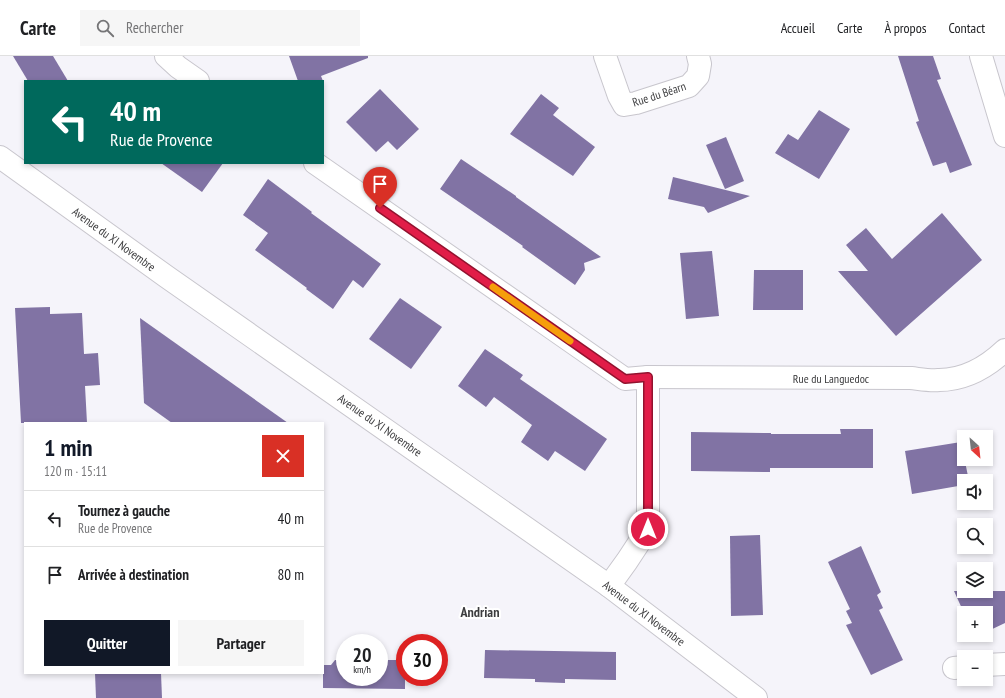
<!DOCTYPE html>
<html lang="fr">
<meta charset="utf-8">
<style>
:root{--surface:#fff;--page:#f6f6f6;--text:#202124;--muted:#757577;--line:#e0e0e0;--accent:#111827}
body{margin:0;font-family:"PT Sans Narrow",sans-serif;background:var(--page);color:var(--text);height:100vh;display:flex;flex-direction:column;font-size:15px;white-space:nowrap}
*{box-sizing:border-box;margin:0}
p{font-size:13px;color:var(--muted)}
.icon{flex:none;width:22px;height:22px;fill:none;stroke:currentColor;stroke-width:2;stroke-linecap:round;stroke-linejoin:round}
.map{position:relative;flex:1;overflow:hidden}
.side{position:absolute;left:24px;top:366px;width:300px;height:252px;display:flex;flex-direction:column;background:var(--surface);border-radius:0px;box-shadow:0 2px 6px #0003}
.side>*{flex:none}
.top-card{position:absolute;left:24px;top:24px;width:300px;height:84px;border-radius:0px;box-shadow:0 2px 6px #0003;background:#00695c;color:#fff;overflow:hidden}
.needle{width:26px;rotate:153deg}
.fabs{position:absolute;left:957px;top:374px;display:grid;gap:8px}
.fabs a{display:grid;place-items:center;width:36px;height:36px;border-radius:0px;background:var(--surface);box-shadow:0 2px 6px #0003;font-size:20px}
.speed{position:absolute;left:336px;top:578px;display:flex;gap:8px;font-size:20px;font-weight:700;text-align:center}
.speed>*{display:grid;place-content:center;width:52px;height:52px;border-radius:50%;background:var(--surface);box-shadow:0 2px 6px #0003;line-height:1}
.speed small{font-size:10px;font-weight:400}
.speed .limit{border:6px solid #d22;background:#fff;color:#111}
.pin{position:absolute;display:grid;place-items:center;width:34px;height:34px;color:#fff;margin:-41px -17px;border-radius:50% 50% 50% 0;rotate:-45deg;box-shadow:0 0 4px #0007}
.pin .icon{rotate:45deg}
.me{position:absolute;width:44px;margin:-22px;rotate:0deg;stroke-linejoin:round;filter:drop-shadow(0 0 3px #0008)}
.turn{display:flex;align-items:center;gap:14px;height:84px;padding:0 20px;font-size:18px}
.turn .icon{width:52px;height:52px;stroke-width:2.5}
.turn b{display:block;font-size:28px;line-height:34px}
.round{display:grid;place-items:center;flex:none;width:42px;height:42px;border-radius:0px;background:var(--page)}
.summary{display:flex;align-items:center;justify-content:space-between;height:68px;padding:0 20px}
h1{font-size:24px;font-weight:800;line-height:30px;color:var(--accent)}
.action{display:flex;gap:8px;margin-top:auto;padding:8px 20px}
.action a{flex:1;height:46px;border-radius:0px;background:var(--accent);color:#fff;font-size:16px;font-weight:800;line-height:46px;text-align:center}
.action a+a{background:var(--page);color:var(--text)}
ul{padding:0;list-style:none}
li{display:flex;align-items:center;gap:12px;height:56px;padding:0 20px;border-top:1px solid var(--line)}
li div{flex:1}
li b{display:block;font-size:15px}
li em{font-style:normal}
header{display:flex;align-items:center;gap:24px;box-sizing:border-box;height:56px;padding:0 20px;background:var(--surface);border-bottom:1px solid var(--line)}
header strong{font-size:19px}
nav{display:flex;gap:22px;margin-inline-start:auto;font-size:14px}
.search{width:280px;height:36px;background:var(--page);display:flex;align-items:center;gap:10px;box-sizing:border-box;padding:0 14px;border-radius:0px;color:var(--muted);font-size:15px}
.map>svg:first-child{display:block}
</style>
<header>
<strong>Carte</strong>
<div class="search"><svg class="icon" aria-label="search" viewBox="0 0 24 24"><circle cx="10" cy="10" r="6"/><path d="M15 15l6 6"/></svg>Rechercher</div>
<nav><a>Accueil</a><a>Carte</a><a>À propos</a><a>Contact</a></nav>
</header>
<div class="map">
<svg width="1005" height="642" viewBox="0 0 1005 642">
<rect width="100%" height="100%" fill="#f5f4fa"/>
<g fill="#8173a4">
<path d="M 13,0 L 53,0 L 68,25 L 28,25 Z"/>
<path d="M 289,0 L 368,0 L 368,2 L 321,20 L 323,25 L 298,25 Z"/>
<path d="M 898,0 L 933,0 L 941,23 L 937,24 L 972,109 L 950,117 L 946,106 L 933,110 L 916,66 L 919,65 Z"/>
<path d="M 380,33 L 419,73 L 397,94 L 388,85 L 376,96 L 346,66 Z"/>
<path d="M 541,38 L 559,52 L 553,59 L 595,91 L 573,120 L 510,78 Z"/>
<path d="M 819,54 L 850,73 L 819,123 L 775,97 L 788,78 L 798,84 Z"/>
<path d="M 726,81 L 744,125 L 725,133 L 706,89 Z"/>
<path d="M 461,103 L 516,140 L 516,141 L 601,201 L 584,207 L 585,214 L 575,229 L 522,191 L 523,190 L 440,133 Z"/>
<path d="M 161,107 L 223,107 L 202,136 Z"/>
<path d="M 673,121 L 750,140 L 708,157 L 704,151 L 668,143 Z"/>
<path d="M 268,123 L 312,156 L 311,157 L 381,208 L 363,232 L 353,224 L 333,253 L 306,233 L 307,232 L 255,194 L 268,177 L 243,159 Z"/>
<path d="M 942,157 L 982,204 L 896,280 L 838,215 L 868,215 L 846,189 L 866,172 L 892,203 Z"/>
<path d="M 712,195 L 719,260 L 686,263 L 680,197 Z"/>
<path d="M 754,214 L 803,214 L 803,254 L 753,254 Z"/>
<path d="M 400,242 L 442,271 L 411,313 L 369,283 Z"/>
<path d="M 50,251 L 50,258 L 82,257 L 84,298 L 98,297 L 100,329 L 85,330 L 87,367 L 21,367 L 15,252 Z"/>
<path d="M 140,262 L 288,367 L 172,367 L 144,347 Z"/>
<path d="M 485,293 L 523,319 L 520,323 L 607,383 L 585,415 L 555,395 L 548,405 L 521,386 L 532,369 L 494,341 L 486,351 L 458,330 Z"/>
<path d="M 840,373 L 873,373 L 873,412 L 770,412 L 770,416 L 691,415 L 691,376 L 771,377 L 771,378 L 841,378 Z"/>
<path d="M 961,386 L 969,425 L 964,425 L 964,429 L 912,438 L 905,395 Z"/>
<path d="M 760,479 L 763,559 L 731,560 L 730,480 Z"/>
<path d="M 861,490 L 881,536 L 877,539 L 883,552 L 879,554 L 903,604 L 871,619 L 846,569 L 852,567 L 846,555 L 850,553 L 828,506 Z"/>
<path d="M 954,535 L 1005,535 L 1005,567 L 986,576 L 986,557 L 964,557 Z"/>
<path d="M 485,594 L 616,596 L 616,624 L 565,623 L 565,627 L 535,626 L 535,623 L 484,622 Z"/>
<path d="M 335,604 L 345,604 L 345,621 L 379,621 L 379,604 L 405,604 L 405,633 L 323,632 L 323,609 L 331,609 Z"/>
<path d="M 95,617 L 161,617 L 162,642 L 96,642 Z"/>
</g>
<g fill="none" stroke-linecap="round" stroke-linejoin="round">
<g stroke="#c8c6cd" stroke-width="24">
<g id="street">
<path d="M 166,0 L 178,11 L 198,25"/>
<path d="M 605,0 L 619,40 L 624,49 L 636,47 L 689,30 L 698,20 L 700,8 L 698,0"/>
<path d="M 981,0 L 1005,80"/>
<path d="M 315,107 L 625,323 L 648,321 L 648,473 L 627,505 L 609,530"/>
<path d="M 648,321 L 911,322 C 920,323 930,325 939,324 C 964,324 987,311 1005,294"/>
<path d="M 986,609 L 1005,608"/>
<path d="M 954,612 L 964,611"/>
</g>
</g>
<g stroke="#c8c6cd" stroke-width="24">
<path id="secondary" d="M 0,101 L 167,221 L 609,530 L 756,642"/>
</g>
<use href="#street" stroke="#fff" stroke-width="22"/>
<use href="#secondary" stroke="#fff" stroke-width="22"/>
</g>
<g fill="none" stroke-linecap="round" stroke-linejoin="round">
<g stroke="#92132f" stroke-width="10">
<path id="route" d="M 380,152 L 625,323 L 648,321 L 648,473"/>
</g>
<use href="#route" stroke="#e11d48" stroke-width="7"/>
<path stroke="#f59e0b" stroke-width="7" d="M 493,231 L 570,285"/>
</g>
<g text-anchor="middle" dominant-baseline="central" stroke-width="4" stroke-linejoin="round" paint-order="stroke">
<g font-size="12" fill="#3c3c3e" stroke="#fff">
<text transform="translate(659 38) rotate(-18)">Rue du Béarn</text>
<text transform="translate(114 183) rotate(36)">Avenue du XI Novembre</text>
<text x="831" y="322">Rue du Languedoc</text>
<text transform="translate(380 369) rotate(35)">Avenue du XI Novembre</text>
<text transform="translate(644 557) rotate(37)">Avenue du XI Novembre</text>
</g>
<g font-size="14" font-weight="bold" fill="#3c3c3e" stroke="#fff">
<text x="480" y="556">Andrian</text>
</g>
</g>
</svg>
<div class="fabs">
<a><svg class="needle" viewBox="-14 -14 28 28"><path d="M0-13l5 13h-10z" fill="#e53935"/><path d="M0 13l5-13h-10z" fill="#757577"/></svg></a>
<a><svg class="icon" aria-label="sound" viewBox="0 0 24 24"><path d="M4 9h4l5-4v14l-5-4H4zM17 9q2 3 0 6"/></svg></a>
<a><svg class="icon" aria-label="search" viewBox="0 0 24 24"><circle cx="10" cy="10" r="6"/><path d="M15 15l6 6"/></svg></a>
<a><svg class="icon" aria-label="layers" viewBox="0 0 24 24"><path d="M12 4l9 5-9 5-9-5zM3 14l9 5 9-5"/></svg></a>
<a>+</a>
<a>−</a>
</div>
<div class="speed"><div>20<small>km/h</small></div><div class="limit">30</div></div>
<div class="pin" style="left:380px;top:152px;background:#d93025"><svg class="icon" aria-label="arrive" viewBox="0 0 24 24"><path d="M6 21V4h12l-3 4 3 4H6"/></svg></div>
<svg class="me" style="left:648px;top:473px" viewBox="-20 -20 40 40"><circle r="17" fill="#e11d48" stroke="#fff" stroke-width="3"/><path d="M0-11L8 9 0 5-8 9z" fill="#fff"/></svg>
<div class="top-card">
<div class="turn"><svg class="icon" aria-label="left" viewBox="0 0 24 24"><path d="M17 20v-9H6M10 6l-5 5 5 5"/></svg><div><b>40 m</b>Rue de Provence</div></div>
</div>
<section class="side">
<div class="summary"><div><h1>1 min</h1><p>120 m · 15:11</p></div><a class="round" style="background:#d93025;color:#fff"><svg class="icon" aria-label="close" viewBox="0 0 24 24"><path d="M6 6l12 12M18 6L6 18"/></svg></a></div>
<ul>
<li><svg class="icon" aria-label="left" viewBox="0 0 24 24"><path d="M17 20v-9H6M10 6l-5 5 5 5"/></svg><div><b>Tournez à gauche</b><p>Rue de Provence</p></div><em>40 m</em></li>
<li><svg class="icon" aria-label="arrive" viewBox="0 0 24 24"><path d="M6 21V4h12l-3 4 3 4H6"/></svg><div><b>Arrivée à destination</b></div><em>80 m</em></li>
</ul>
<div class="action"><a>Quitter</a><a>Partager</a></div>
</section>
</div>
